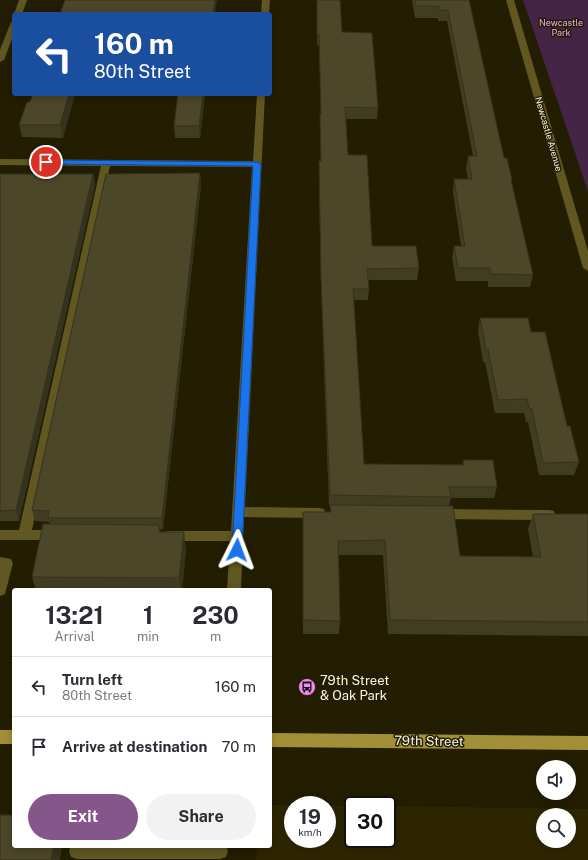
<!DOCTYPE html>
<style>
:root{--surface:#fff;--page:#f2f2f3;--text:#2b2b33;--muted:#7c7c81;--line:#e1e1e2;--accent:#855689}
body{margin:0;font-family:"Public Sans",sans-serif;background:var(--page);color:var(--text);height:100vh;display:flex;flex-direction:column;font-size:15px;white-space:nowrap}
*{box-sizing:border-box;margin:0}
p{font-size:13px;color:var(--muted)}
.icon{flex:none;width:22px;height:22px;fill:none;stroke:currentColor;stroke-width:2;stroke-linecap:round;stroke-linejoin:round}
.map{position:relative;flex:1;overflow:hidden}
.sheet{position:absolute;left:12px;top:588px;width:260px;height:260px;display:flex;flex-direction:column;background:var(--surface);border-radius:4px;box-shadow:0 2px 10px #0003}
.sheet>*{flex:none}
.guide{position:absolute;left:12px;top:12px;width:260px;height:84px;border-radius:4px;box-shadow:0 2px 10px #0003;background:#1a4fa0;color:#fff;overflow:hidden}
.buttons{position:absolute;left:536px;top:760px;display:grid;gap:8px}
.buttons a{display:grid;place-items:center;width:40px;height:40px;border-radius:50%;background:var(--surface);box-shadow:0 2px 10px #0003;font-size:20px}
.speed{position:absolute;left:284px;top:796px;display:flex;gap:8px;font-size:20px;font-weight:700;text-align:center}
.speed>*{display:grid;place-content:center;width:52px;height:52px;border-radius:50%;background:var(--surface);box-shadow:0 2px 10px #0003;line-height:1}
.speed small{font-size:10px;font-weight:400}
.speed .limit{border:2px solid #111;border-radius:6px;background:#fff;color:#111}
.pin{position:absolute;display:grid;place-items:center;width:34px;height:34px;color:#fff;margin:-17px;border:2px solid #fff;border-radius:50%;box-shadow:0 1px 4px #0007}
.me{position:absolute;width:44px;margin:-22px;rotate:3deg;stroke-linejoin:round;filter:drop-shadow(0 0 3px #0008)}
.turn{display:flex;align-items:center;gap:14px;height:84px;padding:0 16px;font-size:18px}
.turn .icon{width:52px;height:52px;stroke-width:2.5}
.turn b{display:block;font-size:28px;line-height:34px}
.eta{display:flex;justify-content:space-evenly;align-items:center;height:68px;text-align:center}
.eta b{font-size:24px;font-weight:700;line-height:28px}
.button{display:flex;gap:8px;margin-top:auto;padding:8px 16px}
.button a{flex:1;height:46px;border-radius:24px;background:var(--accent);color:#fff;font-size:16px;font-weight:700;line-height:46px;text-align:center}
.button a+a{background:var(--page);color:var(--text)}
ul{padding:0;list-style:none}
li{display:flex;align-items:center;gap:12px;height:60px;padding:0 16px;border-top:1px solid var(--line)}
li div{flex:1}
li b{display:block;font-size:15px}
li em{font-style:normal}
.map>svg:first-child{display:block}
</style>
<div class="map">
<svg width="588" height="860" viewBox="0 0 588 860">
<rect width="100%" height="100%" fill="#231d01"/>
<path fill="#2d2600" fill-rule="evenodd" d="M 270,805 L 293,805 L 293,839 L 327,839 L 327,806 L 353,806 L 353,839 L 387,839 L 387,806 L 588,809 L 588,860 L 256,860 L 257,846 L 270,846 ZM 543,815 L 569,815 L 569,841 L 543,841 Z"/>
<path fill="#452545" d="M 523,0 L 588,0 L 588,191 Z"/>
<g fill="none" stroke-linecap="round" stroke-linejoin="round">
<g fill="#605722" fill-rule="evenodd">
<path d="M 19,0 L 27,0 L 22,14 L 14,14 Z"/>
<path d="M 262,0 L 270,0 L 269,14 L 261,14 Z"/>
<path d="M 506,0 L 514,0 L 588,251 L 588,271 L 583,268 Z"/>
<path d="M 11,22 L 14,22 L 14,34 L 4,60 L 0,62 L 0,50 Z"/>
<path d="M 257,94 L 265,94 L 245,507 L 319,508 L 324,509 L 325,513 L 324,517 L 319,518 L 244,517 L 241,590 L 227,590 L 230,541 L 169,541 L 164,540 L 162,536 L 164,532 L 169,531 L 231,531 L 252,167 L 110,166 L 32,530 L 57,530 L 62,531 L 64,535 L 62,539 L 57,540 L 0,540 L 0,530 L 19,530 L 101,166 L 0,165 L 0,159 L 253,161 Z"/>
<path d="M 439,509 L 549,510 L 554,511 L 555,515 L 554,519 L 549,520 L 439,519 L 434,518 L 433,514 L 434,510 Z"/>
<path d="M 0,557 L 11,559 L 13,563 L 5,594 L 0,596 Z"/>
<path d="M 71,846 L 226,846 L 228,851 L 226,857 L 220,859 L 77,859 L 71,857 L 69,851 Z"/>
</g>
<g fill="#a19037" fill-rule="evenodd">
<rect x="0" y="730" width="14" height="14"/>
<path d="M 270,733 L 588,736 L 588,750 L 270,747 Z"/>
</g>
</g>
<g fill="#413d23">
<path d="M 317,0 L 342,32 L 378,108 L 377,119 L 346,119 L 348,155 L 372,246 L 419,268 L 417,280 L 368,280 L 369,289 L 368,300 L 354,300 L 364,464 L 462,465 L 463,460 L 497,487 L 494,498 L 451,498 L 449,506 L 460,556 L 533,557 L 528,529 L 533,514 L 588,514 L 588,636 L 388,634 L 383,555 L 339,555 L 340,621 L 339,634 L 303,634 L 303,512 L 330,512 L 330,506 L 329,506 L 321,287 L 319,172 L 319,161 L 321,161 L 320,125 L 320,114 L 321,114 L 319,45 L 317,45 Z"/>
<path d="M 412,0 L 469,0 L 504,158 L 512,180 L 512,183 L 533,275 L 530,287 L 488,287 L 488,281 L 456,281 L 452,258 L 454,246 L 461,246 L 453,192 L 454,179 L 468,179 L 466,169 L 468,156 L 473,156 L 447,21 L 438,21 L 438,18 L 415,18 Z"/>
<path d="M 33,94 L 75,94 L 63,138 L 22,137 L 19,125 L 30,102 Z"/>
<path d="M 205,94 L 200,138 L 175,138 L 174,126 Z"/>
<path d="M 200,173 L 201,185 L 163,529 L 160,529 L 161,532 L 186,550 L 182,590 L 36,590 L 32,577 L 50,524 L 49,522 L 35,521 L 32,510 Z"/>
<path d="M 0,174 L 93,174 L 95,185 L 19,521 L 0,521 Z"/>
<path d="M 480,318 L 531,332 L 567,426 L 579,462 L 574,475 L 539,475 L 528,422 L 526,422 L 524,413 L 495,413 L 485,362 L 483,362 L 478,331 Z"/>
</g>
<g fill="#35321d">
<path d="M 215,0 L 217,0 L 215,14 L 213,14 Z"/>
<path d="M 69,94 L 75,94 L 63,138 L 60,125 Z"/>
<path d="M 203,94 L 205,94 L 200,138 L 199,126 Z"/>
<path d="M 200,173 L 201,185 L 163,529 L 162,518 Z"/>
<path d="M 93,174 L 95,185 L 19,521 L 16,510 Z"/>
<path d="M 159,525 L 162,542 L 159,532 Z"/>
<path d="M 184,532 L 186,550 L 182,590 L 181,590 L 179,578 Z"/>
<path d="M 54,846 L 62,846 L 60,860 L 51,860 Z"/>
</g>
<g fill="#4c4729" stroke="#35321d">
<path d="M 65,0 L 215,0 L 213,14 L 60,14 Z"/>
<path d="M 317,0 L 340,0 L 342,32 L 372,33 L 378,108 L 345,107 L 348,155 L 367,155 L 372,246 L 416,246 L 419,268 L 367,269 L 369,289 L 353,289 L 364,464 L 464,465 L 463,460 L 493,460 L 497,487 L 449,487 L 451,497 L 330,495 L 321,276 L 319,161 L 321,161 L 320,114 L 321,114 L 319,34 L 317,34 Z"/>
<path d="M 415,0 L 469,0 L 504,158 L 507,158 L 512,180 L 511,180 L 533,275 L 491,274 L 490,268 L 458,268 L 454,246 L 465,246 L 454,179 L 472,179 L 468,156 L 477,156 L 448,10 L 440,10 L 439,6 L 416,6 Z"/>
<path d="M 33,94 L 69,94 L 60,125 L 19,125 L 27,102 L 30,102 Z"/>
<path d="M 178,94 L 203,94 L 199,126 L 174,126 Z"/>
<path d="M 200,173 L 162,518 L 48,518 L 49,511 L 32,510 L 106,174 Z"/>
<path d="M 0,174 L 93,174 L 16,510 L 0,511 Z"/>
<path d="M 480,318 L 528,318 L 531,332 L 545,332 L 567,426 L 570,426 L 579,462 L 543,463 L 532,409 L 529,409 L 527,399 L 498,400 L 488,349 L 486,349 Z"/>
<path d="M 330,505 L 453,506 L 460,556 L 541,557 L 533,514 L 588,514 L 588,622 L 390,620 L 385,540 L 338,541 L 340,621 L 303,620 L 303,512 L 331,512 Z"/>
<path d="M 43,524 L 159,525 L 159,532 L 184,532 L 179,578 L 32,577 Z"/>
<path d="M 0,815 L 14,815 L 14,846 L 54,846 L 51,860 L 0,860 Z"/>
</g>
<path fill="#1a73e8" stroke="#114b97" d="M 46,160 L 257,162 L 261,164 L 242,550 L 240,552 L 237,554 L 233,552 L 232,550 L 253,166 L 43,164 L 42,162 Z"/>
<defs>
<g id="bus-disc" transform="scale(0.9)"><circle r="9.5" fill="#f28af3" stroke="#231d01"/><path d="M-5-6H5V4H4V6H2V4H-2V6H-4V4H-5ZM-3.5-4V0h7V-4ZM-3.5 1.2v1.5H-2V1.2ZM2 1.2v1.5H3.5V1.2Z" fill="#111"/></g>
</defs>
<g fill-rule="evenodd">
<use href="#bus-disc" x="307" y="687"/>
</g>
<g text-anchor="middle" dominant-baseline="central" stroke-width="3" stroke-linejoin="round" paint-order="stroke">
<g font-size="9" fill="#f6a9f5" stroke="#231d01">
<text x="561" y="22">Newcastle<tspan x="561" dy="10">Park</tspan></text>
</g>
<g font-size="9" fill="#f8f5e4" stroke="#231d01">
<text transform="translate(549 134) rotate(74)">Newcastle Avenue</text>
</g>
<g font-size="13" fill="#f8f5e4" stroke="#231d01" text-anchor="start">
<text x="320" y="680">79th Street<tspan x="320" dy="15">&amp; Oak Park</tspan></text>
</g>
<g font-size="13" fill="#f8f5e4" stroke="#231d01">
<text transform="translate(429 741) rotate(1)">79th Street</text>
</g>
</g>
</svg>
<div class="buttons">
<a><svg class="icon" aria-label="sound" viewBox="0 0 24 24"><path d="M4 9h4l5-4v14l-5-4H4zM17 9q2 3 0 6"/></svg></a>
<a><svg class="icon" aria-label="search" viewBox="0 0 24 24"><circle cx="10" cy="10" r="6"/><path d="M15 15l6 6"/></svg></a>
</div>
<div class="speed"><div>19<small>km/h</small></div><div class="limit">30</div></div>
<div class="pin" style="left:46px;top:162px;background:#d93025"><svg class="icon" aria-label="arrive" viewBox="0 0 24 24"><path d="M6 21V4h12l-3 4 3 4H6"/></svg></div>
<svg class="me" style="left:237px;top:550px" viewBox="-20 -20 40 40"><path d="M0-17L14 15 0 8-14 15z" fill="#1a73e8" stroke="#fff" stroke-width="4"/></svg>
<div class="guide">
<div class="turn"><svg class="icon" aria-label="left" viewBox="0 0 24 24"><path d="M17 20v-9H6M10 6l-5 5 5 5"/></svg><div><b>160 m</b>80th Street</div></div>
</div>
<section class="sheet">
<div class="eta">
<div><b>13:21</b><p>Arrival</p></div>
<div><b>1</b><p>min</p></div>
<div><b>230</b><p>m</p></div>
</div>
<ul>
<li><svg class="icon" aria-label="left" viewBox="0 0 24 24"><path d="M17 20v-9H6M10 6l-5 5 5 5"/></svg><div><b>Turn left</b><p>80th Street</p></div><em>160 m</em></li>
<li><svg class="icon" aria-label="arrive" viewBox="0 0 24 24"><path d="M6 21V4h12l-3 4 3 4H6"/></svg><div><b>Arrive at destination</b></div><em>70 m</em></li>
</ul>
<div class="button"><a>Exit</a><a>Share</a></div>
</section>
</div>
